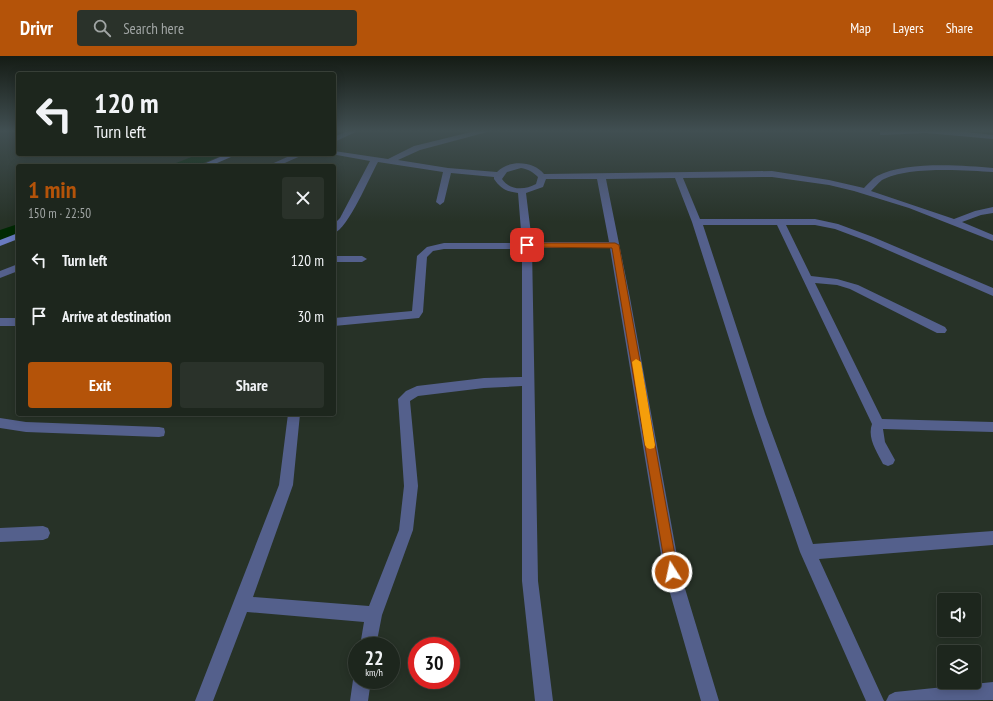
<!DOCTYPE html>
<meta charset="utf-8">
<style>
:root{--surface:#1d261d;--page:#2a322a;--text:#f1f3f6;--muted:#a0a5a4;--line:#3b433b;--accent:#b45309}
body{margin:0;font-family:"PT Sans Narrow",sans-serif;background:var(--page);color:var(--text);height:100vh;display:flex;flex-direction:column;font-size:15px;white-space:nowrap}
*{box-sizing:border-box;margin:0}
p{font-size:13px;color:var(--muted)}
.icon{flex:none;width:22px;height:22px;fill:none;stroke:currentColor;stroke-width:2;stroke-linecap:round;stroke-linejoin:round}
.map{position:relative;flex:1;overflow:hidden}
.sheet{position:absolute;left:16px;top:108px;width:320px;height:252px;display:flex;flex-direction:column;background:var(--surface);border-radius:4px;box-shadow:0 2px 10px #0003,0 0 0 1px var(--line)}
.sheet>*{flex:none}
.banner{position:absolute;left:16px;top:16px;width:320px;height:84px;border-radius:4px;box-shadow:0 2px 10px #0003,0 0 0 1px var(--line);background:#1d261d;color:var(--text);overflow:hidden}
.buttons{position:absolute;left:937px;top:537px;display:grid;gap:8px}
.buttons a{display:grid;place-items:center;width:44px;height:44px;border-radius:4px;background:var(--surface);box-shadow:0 2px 10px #0003,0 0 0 1px var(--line);font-size:20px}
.speed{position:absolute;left:348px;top:581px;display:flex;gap:8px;font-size:20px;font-weight:700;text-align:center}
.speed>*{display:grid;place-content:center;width:52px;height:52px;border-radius:50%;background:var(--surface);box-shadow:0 2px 10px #0003,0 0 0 1px var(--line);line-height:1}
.speed small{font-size:10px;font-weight:400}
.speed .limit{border:6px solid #d22;background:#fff;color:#111}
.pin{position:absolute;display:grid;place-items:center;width:34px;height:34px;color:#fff;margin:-17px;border-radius:8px;box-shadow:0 2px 6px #0006}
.me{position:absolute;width:44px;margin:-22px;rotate:350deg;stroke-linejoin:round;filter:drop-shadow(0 0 3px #0008)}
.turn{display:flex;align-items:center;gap:14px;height:84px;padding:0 12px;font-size:18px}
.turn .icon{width:52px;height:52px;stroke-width:2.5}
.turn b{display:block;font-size:28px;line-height:34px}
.round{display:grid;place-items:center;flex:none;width:42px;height:42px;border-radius:4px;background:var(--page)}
.head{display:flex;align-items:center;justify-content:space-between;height:68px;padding:0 12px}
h1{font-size:24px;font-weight:600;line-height:30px;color:var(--accent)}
.cta{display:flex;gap:8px;margin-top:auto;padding:8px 12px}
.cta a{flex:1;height:46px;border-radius:4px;background:var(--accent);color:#fff;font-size:16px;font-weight:600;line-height:46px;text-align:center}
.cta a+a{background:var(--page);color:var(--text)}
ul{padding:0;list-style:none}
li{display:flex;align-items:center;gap:12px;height:56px;padding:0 12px}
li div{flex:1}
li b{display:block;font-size:15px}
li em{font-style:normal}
header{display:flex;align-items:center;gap:24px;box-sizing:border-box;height:56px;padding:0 20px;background:var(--accent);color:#fff}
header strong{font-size:19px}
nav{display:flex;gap:22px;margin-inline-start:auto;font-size:14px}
.search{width:280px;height:36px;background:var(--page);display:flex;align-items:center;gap:10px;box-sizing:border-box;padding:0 14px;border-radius:4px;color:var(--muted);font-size:15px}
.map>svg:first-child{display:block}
</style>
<header>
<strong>Drivr</strong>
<div class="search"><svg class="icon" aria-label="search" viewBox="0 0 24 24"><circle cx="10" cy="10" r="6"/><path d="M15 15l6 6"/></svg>Search here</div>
<nav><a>Map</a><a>Layers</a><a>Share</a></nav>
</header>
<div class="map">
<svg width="993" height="645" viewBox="0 0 993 645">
<rect width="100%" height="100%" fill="#273227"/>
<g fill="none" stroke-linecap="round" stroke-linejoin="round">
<g fill="#002903" fill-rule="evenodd">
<path d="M 199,98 L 221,98 L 218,101 L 196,110 L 174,110 L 176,107 Z"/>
<path d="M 18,168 L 18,179 L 0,186 L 0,174 Z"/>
</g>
<g fill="#54608c" fill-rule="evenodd">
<path d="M 347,75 L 358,75 L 334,86 L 334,81 Z"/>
<path d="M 475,75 L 491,75 L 420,94 L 398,104 L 448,112 L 497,116 C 509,103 534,105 544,118 L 772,115 L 829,124 L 864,132 C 868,128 872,123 877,120 C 905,105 962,109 993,112 L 993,116 C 966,114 906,110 882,124 C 878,127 875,131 871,135 L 954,163 L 975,155 L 993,151 L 993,157 L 981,159 L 962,166 L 993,179 L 993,185 L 909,152 L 854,135 L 829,129 L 772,121 L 683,122 L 700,163 L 815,163 L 838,168 L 873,181 L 993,232 L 993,240 L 867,185 L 835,173 L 815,169 L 786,169 L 811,220 L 837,223 L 858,229 L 945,271 L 947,274 L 945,277 L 937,277 L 850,233 L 837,229 L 815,227 L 882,363 L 993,366 L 993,376 L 883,373 L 885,386 L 895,404 L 893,408 L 888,410 L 883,408 C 877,396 867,382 872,368 L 777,169 L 703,169 L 765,358 L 813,488 L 993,475 L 993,489 L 819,503 L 884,645 L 866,645 L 800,496 L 753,358 L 692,166 L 675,122 L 606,123 L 630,242 L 680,516 L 719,645 L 701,645 L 664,516 L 610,192 L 532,192 L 538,525 L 553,645 L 535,645 L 522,525 L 522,330 L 484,332 L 418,340 L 410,345 L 418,430 L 413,474 L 382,559 L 376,590 L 360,590 L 364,566 L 247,556 L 213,645 L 195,645 L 279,429 L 288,358 L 300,358 L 293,429 L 253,541 L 369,550 L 399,474 L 404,430 L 398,343 L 406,335 L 417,330 L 484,322 L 522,321 L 522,193 L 444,193 L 433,195 L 427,201 L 423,256 L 419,262 L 334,270 L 334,262 L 412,255 L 417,200 L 427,191 L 444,187 L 522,187 L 518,137 C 507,136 500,132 494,123 L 494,121 L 451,117 L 444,146 L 440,149 L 436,146 L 443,116 L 378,106 C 370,120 348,173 334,177 L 334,168 L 340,162 L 370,105 L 331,98 L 334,98 L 334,95 L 388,103 L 414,90 ZM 521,112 C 528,113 533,116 538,121 L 536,128 C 525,134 510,135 502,123 L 507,116 ZM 546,123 L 597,123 L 609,186 L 532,186 L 526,137 L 543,131 Z"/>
<path d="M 880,75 L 958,75 L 993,79 L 993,83 L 926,77 L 883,79 L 880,79 Z"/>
<path d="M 294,98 L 305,98 L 278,110 L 267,110 Z"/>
<path d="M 334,200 L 362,200 L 367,203 L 362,206 L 334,206 Z"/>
<path d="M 18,208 L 18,215 L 0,222 L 0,215 Z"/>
<rect x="0" y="262" width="18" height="8"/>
<path d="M 0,362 L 26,366 L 159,371 L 164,372 L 165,376 L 164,380 L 159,381 L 26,376 L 0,372 Z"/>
<path d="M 43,470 L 48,472 L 50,477 L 48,482 L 43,484 L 0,486 L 0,472 Z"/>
<path d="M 357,617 L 357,624 L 371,624 L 368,645 L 350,645 L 353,624 Z"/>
<path d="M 993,626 L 993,644 L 886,645 L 889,639 L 895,636 Z"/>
</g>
<g fill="#697bc1" fill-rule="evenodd">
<path d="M 227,98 L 238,98 L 210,110 L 199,110 Z"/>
<path d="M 18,177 L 18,183 L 0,190 L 0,184 Z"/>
</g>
</g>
<linearGradient id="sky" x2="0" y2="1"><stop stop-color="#151c15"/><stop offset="0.45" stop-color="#414f52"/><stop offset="1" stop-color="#414f52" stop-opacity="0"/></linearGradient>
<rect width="993" height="166" fill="url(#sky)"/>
<path fill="#b45309" stroke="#753606" d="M 524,187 L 615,187 L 619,189 L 678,516 L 676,520 L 672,522 L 668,520 L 666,516 L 612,192 L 527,191 L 523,189 Z"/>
<path fill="#f59e0b" d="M 636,303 L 641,306 L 655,389 L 654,392 L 650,393 L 647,392 L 645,389 L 632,306 Z"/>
</svg>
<div class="buttons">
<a><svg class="icon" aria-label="sound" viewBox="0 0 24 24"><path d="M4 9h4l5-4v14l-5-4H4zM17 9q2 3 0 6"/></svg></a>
<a><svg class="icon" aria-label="layers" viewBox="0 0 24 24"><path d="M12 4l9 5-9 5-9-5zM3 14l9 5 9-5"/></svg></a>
</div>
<div class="speed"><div>22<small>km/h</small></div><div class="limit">30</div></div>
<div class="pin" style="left:527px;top:189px;background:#d93025"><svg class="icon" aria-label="arrive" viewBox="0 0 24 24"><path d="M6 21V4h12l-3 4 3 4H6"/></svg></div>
<svg class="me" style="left:672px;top:516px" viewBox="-20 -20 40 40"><circle r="17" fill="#b45309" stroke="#fff" stroke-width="3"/><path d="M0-11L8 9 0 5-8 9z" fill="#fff"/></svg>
<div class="banner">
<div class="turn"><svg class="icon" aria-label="left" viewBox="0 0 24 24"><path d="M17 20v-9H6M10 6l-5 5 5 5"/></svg><div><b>120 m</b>Turn left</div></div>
</div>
<section class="sheet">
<div class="head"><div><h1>1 min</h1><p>150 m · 22:50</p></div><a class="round"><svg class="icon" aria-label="close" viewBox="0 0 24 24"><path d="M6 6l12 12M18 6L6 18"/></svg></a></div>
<ul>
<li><svg class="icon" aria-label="left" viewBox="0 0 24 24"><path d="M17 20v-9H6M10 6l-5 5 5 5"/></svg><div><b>Turn left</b></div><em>120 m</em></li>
<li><svg class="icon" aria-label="arrive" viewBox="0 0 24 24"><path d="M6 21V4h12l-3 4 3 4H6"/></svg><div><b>Arrive at destination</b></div><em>30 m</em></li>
</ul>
<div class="cta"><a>Exit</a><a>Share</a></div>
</section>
</div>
